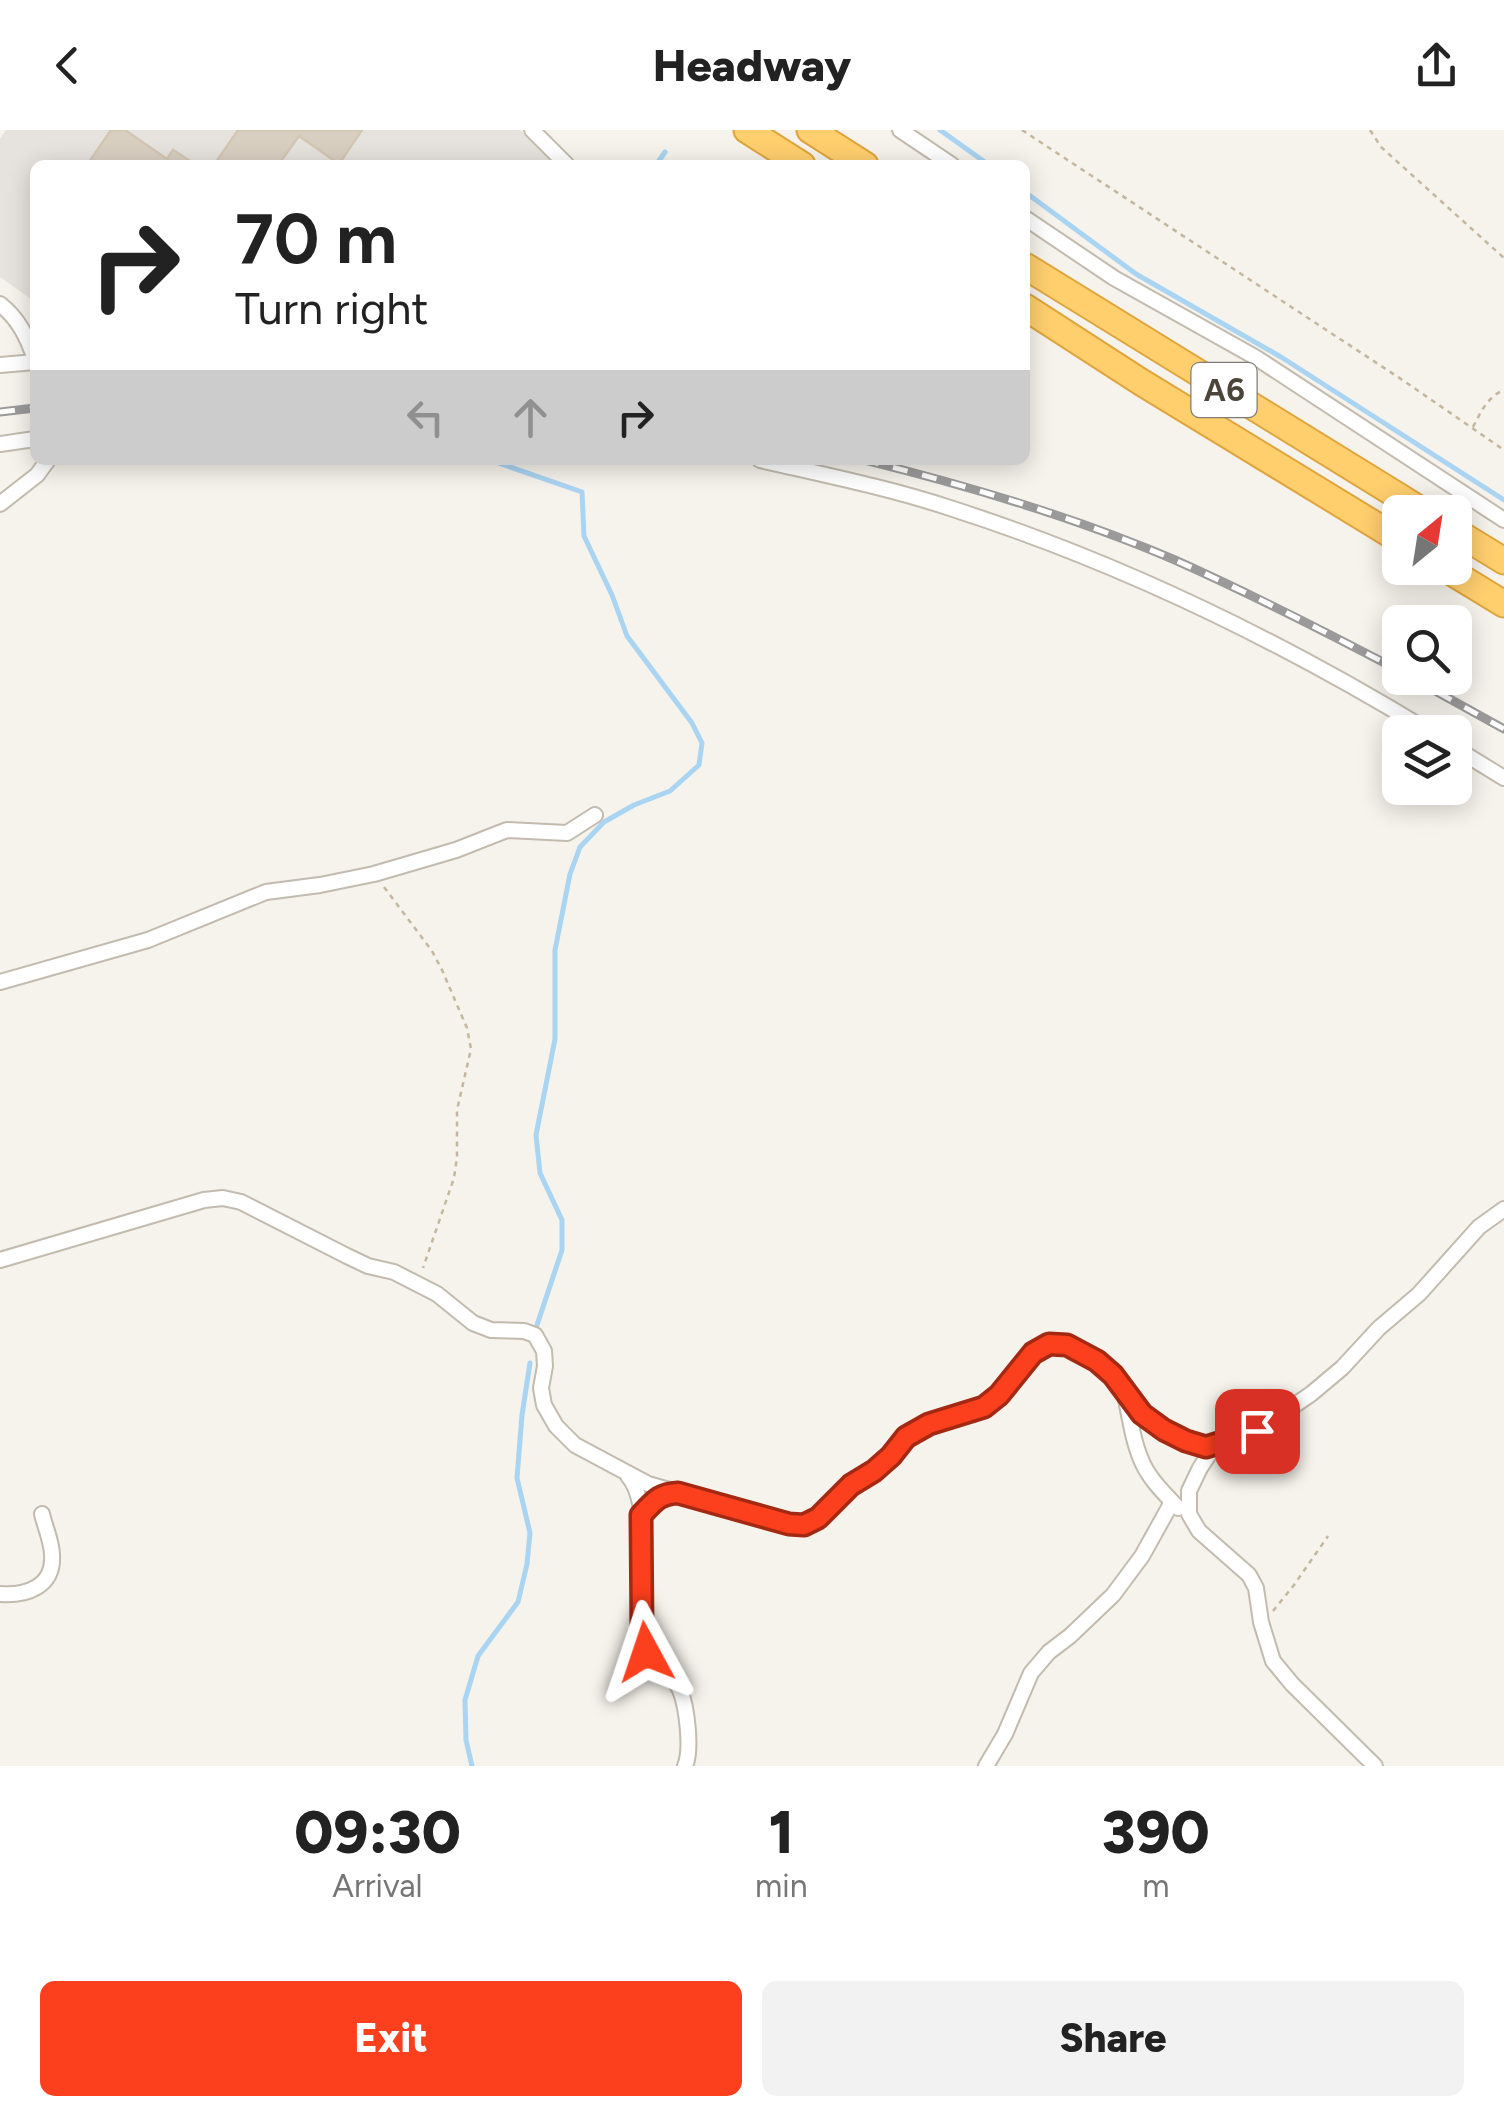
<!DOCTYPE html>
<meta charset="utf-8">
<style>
:root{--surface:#fff;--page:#f2f2f2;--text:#222;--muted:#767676;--accent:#fc3f1d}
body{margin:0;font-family:Figtree,sans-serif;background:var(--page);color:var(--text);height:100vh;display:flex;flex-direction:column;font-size:38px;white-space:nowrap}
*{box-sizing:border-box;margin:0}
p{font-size:32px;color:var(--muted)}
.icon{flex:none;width:55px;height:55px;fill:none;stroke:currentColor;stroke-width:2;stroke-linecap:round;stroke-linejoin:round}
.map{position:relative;height:1636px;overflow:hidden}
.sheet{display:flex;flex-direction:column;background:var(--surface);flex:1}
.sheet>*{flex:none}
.guide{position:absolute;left:30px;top:30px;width:1000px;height:305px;border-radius:15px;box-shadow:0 5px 25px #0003;background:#fff;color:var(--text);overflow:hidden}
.needle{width:65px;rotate:30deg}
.controls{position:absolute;left:1382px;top:365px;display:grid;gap:20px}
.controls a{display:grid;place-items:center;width:90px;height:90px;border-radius:15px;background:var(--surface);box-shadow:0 5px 25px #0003;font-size:50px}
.pin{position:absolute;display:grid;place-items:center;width:85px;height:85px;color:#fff;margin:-42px;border-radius:20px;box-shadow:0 5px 15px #0006}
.me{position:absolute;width:110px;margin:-55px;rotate:355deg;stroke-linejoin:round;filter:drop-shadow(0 0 8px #0008)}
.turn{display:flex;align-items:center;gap:35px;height:210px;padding:0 40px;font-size:45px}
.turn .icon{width:130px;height:130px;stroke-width:2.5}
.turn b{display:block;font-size:70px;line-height:85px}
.lanes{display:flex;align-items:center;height:95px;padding:0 40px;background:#0003;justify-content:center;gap:50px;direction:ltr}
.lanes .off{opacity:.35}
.eta{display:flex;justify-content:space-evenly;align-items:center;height:170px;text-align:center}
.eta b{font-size:60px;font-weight:800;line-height:70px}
.button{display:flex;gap:20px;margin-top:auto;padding:20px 40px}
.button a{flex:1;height:115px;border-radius:15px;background:var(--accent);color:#fff;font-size:40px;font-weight:800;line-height:115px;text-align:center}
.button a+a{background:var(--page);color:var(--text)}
header{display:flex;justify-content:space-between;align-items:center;height:130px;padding:0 40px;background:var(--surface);font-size:45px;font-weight:800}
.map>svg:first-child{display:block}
</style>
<header><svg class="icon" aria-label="back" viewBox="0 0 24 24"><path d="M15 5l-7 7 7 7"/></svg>Headway<svg class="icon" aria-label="share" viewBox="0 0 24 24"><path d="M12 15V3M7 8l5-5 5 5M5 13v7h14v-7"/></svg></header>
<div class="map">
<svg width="1504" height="1636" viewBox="0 0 1504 1636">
<rect width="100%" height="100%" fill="#f6f3ec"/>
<path fill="#e6e2dd" d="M 6,0 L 520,0 L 555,35 L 35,35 L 35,172 L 0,147 L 0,9 Z"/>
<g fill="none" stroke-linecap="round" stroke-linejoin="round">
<g stroke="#a9d4f2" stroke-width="5">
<path d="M 940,0 L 989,35"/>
<path d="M 656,35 L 665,22"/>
<path d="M 1025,62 L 1136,144 L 1281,227 L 1504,370"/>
<path d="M 490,330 L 582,362 L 584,406 L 612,465 L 627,506 L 692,593 L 702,613 L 699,635 L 670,661 L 634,675 L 604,692 L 580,717 L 570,744 L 555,820 L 555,909 L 536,1005 L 540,1043 L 562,1090 L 562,1120 L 536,1198"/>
<path d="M 472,1636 L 466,1610 L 465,1570 L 478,1526 L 518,1472 L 527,1434 L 530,1403 L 517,1348 L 522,1285 L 530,1233"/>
</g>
</g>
<g fill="#d8cfc1" stroke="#d3c7b4" stroke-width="2.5">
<path d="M 111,0 L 125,0 L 167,29 L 173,20 L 196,35 L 87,35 Z"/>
<path d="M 238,0 L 362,0 L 339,34 L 299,6 L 278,35 L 214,35 Z"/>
</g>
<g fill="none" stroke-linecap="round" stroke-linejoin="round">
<g stroke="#c2bbae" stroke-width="18">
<g id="minor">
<path d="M 532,0 L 567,35"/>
<path d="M 900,0 L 952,35"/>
<path d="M 1025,88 L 1114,148 L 1255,227 L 1504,390"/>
<path d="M 0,174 C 19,189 27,207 35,229"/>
<path d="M 0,235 L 35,232"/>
<path d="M 0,314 L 35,309"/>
<path d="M 760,330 C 825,345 890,358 953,379 C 1121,433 1279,510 1430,602"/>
<path d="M 0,374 L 37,345 L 48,330"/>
<path d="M 1455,618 L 1504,648"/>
<path d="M 0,852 L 148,810 L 266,762 L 320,755 L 374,744 L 456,720 L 507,700 L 567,703 L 595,685"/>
<path d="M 0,1130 L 204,1070 L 223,1068 L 241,1072 L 347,1126 L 368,1136 L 394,1142 L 437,1164 L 473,1193 L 491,1200 L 524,1201 L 535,1205 L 544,1221 L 545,1236 L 541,1258 L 544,1275 L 556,1296 L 575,1315 L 648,1354 L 789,1394 L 805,1395 L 818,1388 L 851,1355 L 873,1341 L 891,1326 L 906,1307 L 929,1294 L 984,1277 L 999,1265 L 1033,1223 L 1049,1214 L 1067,1215 L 1097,1231 L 1113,1245 L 1142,1284 L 1164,1300 L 1185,1311 L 1206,1317 L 1227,1311"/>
<path d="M 1125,1265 C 1130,1288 1133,1313 1143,1334 C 1151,1351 1166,1365 1178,1378"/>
<path d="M 628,1346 C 655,1376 636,1464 642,1505 C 648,1541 669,1536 680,1560 C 687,1577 692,1620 685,1636"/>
<path d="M 641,1385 L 664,1364 L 677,1363"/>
<path d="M 0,1464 C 26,1466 54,1457 52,1425 C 52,1412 45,1397 42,1384"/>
<path d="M 986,1636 L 1005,1604 L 1031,1543 L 1049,1522 L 1070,1506 L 1113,1465 L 1142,1426 L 1172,1372"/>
<path d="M 1375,1636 L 1292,1554 L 1273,1531 L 1261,1492 L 1256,1458 L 1249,1445 L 1199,1401 L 1189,1384 L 1189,1361 L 1200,1338 L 1212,1320 L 1227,1311 L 1257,1301 L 1311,1264 L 1342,1238 L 1379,1198 L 1419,1164 L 1479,1097 L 1504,1079"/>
</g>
</g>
<g stroke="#e0a43c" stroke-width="29">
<g id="motorway">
<path d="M 747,0 L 802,35"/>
<path d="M 810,0 L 865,35"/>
<path d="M 1025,136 L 1424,382"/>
<path d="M 1025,177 L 1141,252 L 1400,410"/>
<path d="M 1455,401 L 1504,431"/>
<path d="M 1445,438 L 1504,474"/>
</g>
</g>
<g stroke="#c4b79f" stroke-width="2.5" stroke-dasharray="5 5" stroke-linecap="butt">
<path d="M 1022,0 L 1404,251 L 1504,320"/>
<path d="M 1370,0 L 1381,17 L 1504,128"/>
<path d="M 1473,297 C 1481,282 1487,267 1504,260"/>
<path d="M 384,757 L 432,821 L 442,840 L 467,898 L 471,919 L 457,980 L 457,1027 L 454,1048 L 423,1138"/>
<path d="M 1273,1481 L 1294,1455 L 1328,1406"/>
</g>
<use href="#minor" stroke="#fff" stroke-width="14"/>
<use href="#motorway" stroke="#ffcf6e" stroke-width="25"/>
<g stroke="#9a9a9a" stroke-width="9">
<g id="rail">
<path d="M 0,282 L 35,278"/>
<path d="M 864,330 C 969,356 1075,387 1175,430 C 1251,464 1326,502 1400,541"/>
<path d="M 1412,548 L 1504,599"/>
</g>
</g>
<use href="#rail" stroke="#fff" stroke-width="5" stroke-dasharray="15" stroke-linecap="butt"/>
</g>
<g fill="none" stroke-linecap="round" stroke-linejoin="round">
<g stroke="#a42913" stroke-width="25">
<path id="route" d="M 646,1522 L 642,1502 L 641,1385 C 654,1372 658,1364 678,1363 L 789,1394 L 804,1395 L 818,1388 L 851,1355 L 874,1341 L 891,1326 L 906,1307 L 929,1294 L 984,1277 L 999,1265 L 1033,1223 L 1049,1214 L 1067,1215 L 1097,1231 L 1113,1245 L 1142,1284 L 1164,1300 L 1186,1311 L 1206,1317 L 1257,1301"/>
</g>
<use href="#route" stroke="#fc3f1d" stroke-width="18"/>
</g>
<g text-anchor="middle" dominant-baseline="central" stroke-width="9" stroke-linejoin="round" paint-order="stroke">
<rect fill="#fff" stroke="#817c74" stroke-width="2.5" x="1191.5" y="233" width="65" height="54" rx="8"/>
<g font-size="32" font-weight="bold" fill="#4b4439">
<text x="1224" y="260">Α6</text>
</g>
</g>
</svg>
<div class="controls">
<a><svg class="needle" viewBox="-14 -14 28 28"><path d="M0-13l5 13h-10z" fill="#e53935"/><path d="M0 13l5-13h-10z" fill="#767676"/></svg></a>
<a><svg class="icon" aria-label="search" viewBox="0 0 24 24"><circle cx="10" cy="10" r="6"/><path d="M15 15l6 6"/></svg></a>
<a><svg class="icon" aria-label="layers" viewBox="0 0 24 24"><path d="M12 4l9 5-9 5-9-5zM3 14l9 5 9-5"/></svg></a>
</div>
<div class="pin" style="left:1257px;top:1301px;background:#d93025"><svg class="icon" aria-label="arrive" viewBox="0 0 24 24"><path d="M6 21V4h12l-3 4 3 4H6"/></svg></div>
<svg class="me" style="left:646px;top:1522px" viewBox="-20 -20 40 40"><path d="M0-17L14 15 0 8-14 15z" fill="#fc3f1d" stroke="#fff" stroke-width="4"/></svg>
<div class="guide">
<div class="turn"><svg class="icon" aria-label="right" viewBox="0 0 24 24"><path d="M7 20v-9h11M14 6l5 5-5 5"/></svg><div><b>70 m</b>Turn right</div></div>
<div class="lanes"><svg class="icon off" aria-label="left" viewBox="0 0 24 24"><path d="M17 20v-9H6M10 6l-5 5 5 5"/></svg><svg class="icon off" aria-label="ahead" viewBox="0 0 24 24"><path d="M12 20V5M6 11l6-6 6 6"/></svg><svg class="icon" aria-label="right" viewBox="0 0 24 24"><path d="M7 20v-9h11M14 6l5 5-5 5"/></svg></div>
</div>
</div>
<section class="sheet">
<div class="eta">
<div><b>09:30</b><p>Arrival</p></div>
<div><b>1</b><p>min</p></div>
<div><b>390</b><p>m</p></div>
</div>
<div class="button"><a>Exit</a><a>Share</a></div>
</section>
